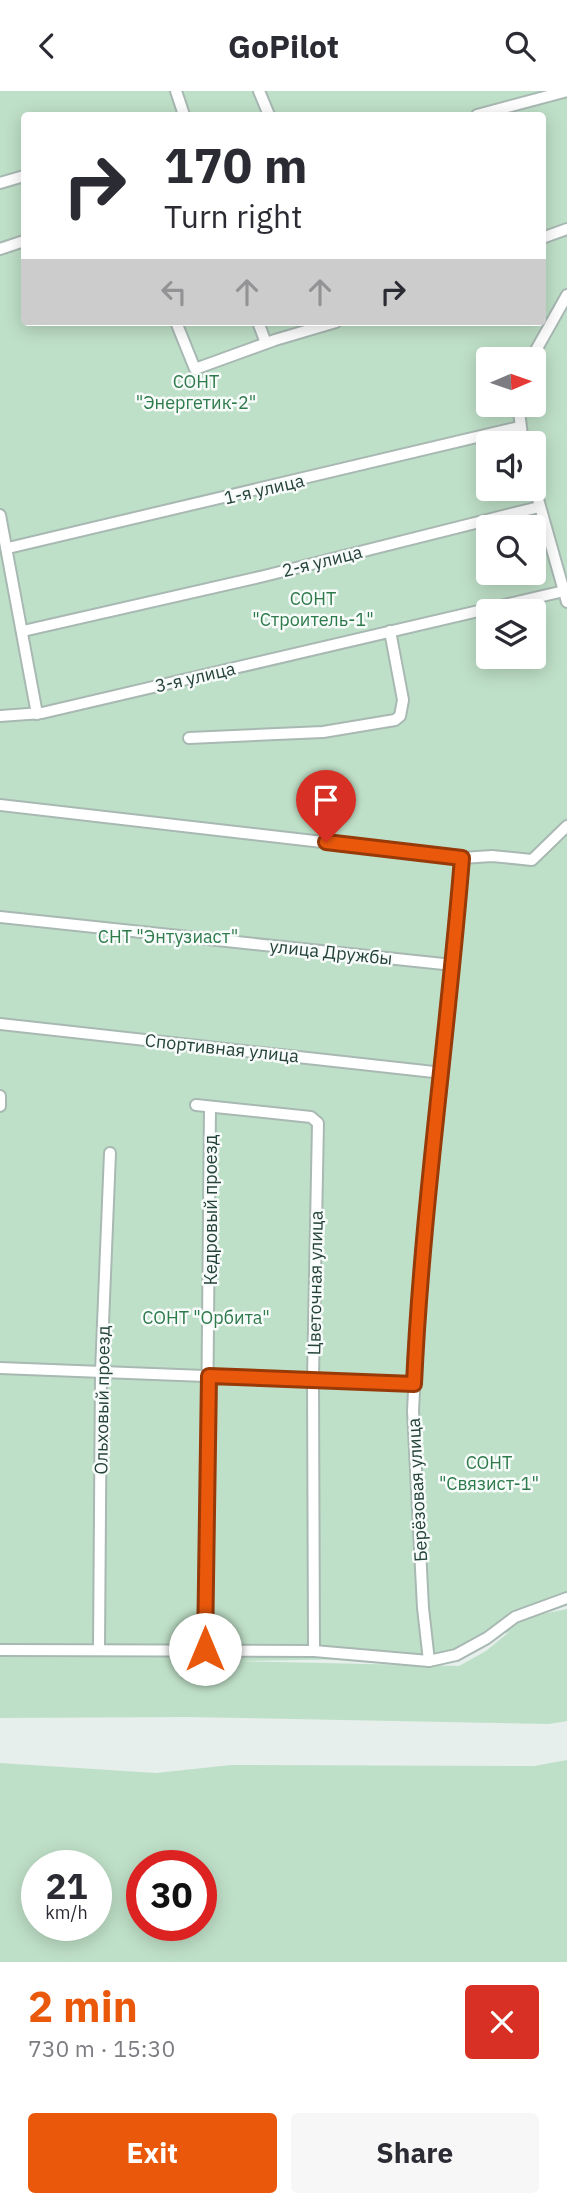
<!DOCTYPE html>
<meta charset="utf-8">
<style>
:root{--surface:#fff;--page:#f7f7f7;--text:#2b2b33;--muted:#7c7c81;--accent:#ea580c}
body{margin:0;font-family:"IBM Plex Sans",sans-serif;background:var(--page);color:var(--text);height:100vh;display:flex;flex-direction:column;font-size:26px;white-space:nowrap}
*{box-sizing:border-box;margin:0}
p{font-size:23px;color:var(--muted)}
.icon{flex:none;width:38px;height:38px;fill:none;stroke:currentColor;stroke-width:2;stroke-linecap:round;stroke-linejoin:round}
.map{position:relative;height:1871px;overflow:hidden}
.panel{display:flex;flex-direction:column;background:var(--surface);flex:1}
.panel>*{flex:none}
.hud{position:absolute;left:21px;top:21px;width:525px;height:214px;border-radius:7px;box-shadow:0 4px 18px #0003;background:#fff;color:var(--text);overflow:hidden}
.needle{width:46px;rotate:88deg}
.fabs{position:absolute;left:476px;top:256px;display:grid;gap:14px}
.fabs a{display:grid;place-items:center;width:70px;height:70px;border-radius:7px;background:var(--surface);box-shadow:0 4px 18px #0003;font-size:35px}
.speed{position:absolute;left:21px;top:1759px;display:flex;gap:14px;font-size:35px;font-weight:700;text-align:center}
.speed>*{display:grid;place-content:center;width:91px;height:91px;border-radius:50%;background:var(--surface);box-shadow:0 4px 18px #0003;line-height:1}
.speed small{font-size:18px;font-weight:400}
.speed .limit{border:10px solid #d22;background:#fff;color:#111}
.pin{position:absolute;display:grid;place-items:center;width:60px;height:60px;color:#fff;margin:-72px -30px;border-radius:50% 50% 50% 0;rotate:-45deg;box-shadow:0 0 7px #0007}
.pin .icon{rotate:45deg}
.me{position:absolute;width:77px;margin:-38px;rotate:0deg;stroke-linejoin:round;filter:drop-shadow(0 0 5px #0008)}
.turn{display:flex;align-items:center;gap:24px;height:147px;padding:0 28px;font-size:32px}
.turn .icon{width:91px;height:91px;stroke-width:2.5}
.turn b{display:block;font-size:49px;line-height:60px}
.lanes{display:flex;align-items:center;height:66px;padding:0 28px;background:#0003;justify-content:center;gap:35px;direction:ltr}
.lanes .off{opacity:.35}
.round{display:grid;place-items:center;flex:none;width:74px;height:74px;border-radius:7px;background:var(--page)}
.summary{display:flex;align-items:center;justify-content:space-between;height:119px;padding:0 28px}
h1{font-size:42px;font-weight:800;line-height:52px;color:var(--accent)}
.primary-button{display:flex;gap:14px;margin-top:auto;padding:14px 28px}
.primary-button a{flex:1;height:80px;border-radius:7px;background:var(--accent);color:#fff;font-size:28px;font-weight:800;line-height:80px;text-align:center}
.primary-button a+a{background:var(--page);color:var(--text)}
header{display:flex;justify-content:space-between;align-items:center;height:91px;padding:0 28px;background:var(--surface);font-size:32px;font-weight:800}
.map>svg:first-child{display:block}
</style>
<header><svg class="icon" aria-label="back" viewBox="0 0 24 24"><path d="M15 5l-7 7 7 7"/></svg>GoPilot<svg class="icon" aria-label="search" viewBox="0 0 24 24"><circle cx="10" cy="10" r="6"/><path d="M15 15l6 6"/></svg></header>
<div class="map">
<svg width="567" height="1871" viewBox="0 0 567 1871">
<rect width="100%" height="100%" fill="#e6efeb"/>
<g fill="#bfe0c8" fill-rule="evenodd">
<path d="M 0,0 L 567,0 L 567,1512 L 532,1525 L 567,1518 L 567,1630 L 549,1633 L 187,1626 L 0,1627 ZM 24,24 L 542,24 L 542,231 L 24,231 ZM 488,268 L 534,268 L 534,313 L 488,313 ZM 488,352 L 534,352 L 534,397 L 488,397 ZM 488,436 L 534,436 L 534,481 L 488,481 ZM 488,520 L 534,520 L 534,565 L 488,565 ZM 509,1541 L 486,1560 L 459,1575 L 237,1570 L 426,1567 Z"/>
<path d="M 567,1669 L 567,1871 L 0,1871 L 0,1672 L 156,1682 L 231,1674 L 534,1675 ZM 37,1774 L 96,1774 L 96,1834 L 37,1834 ZM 142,1774 L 201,1774 L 201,1834 L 142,1834 Z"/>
</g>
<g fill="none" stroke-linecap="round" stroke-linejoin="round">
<g stroke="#a8b8b2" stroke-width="14">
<g id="minor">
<path d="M 176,0 L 184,24"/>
<path d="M 259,0 L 269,24"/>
<path d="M 477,24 L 567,0"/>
<path d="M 0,92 L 24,85"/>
<path d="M 542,147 L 567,138"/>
<path d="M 0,158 L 24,150"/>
<path d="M 176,231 L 195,278 L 275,249 L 336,231"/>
<path d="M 258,231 L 266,252"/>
<path d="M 531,268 L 567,204"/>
<path d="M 518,313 L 523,352"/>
<path d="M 534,394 L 567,511"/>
<path d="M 0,424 L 37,623"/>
<path d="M 8,457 L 519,336"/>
<path d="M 23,540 L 264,485 L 539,416"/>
<path d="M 0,625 L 42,622 L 564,500"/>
<path d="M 189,647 L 323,641 L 395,629 L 400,625 L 403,609 L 390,540"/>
<path d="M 0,714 L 462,767 L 492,765 L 532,769 L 567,735"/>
<path d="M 0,826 L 453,874"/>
<path d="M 0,933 L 443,982"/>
<path d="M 196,1014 L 311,1026 L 318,1032 L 313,1287 L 314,1560"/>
<path d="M 0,1015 L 0,1005"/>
<path d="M 0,1277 L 414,1293"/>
<path d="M 99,1557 L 101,1281 L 110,1062"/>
<path d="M 205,1557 L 210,1016"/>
<path d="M 0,1559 L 314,1560 L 429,1570 L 456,1564 L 487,1547 L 515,1526 L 567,1507"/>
<path d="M 429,1570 L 423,1517 L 413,1320 L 420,1177 L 443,982 L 462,767"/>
</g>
</g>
<use href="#minor" stroke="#fff" stroke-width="10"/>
</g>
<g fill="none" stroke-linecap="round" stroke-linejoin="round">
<g stroke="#983908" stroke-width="18">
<path id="route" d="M 205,1558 L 209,1285 L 414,1293 C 422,1117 448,943 462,767 L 326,751"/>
</g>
<use href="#route" stroke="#ea580c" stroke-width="12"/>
</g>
<g text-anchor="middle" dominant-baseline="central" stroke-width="5" stroke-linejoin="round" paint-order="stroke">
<g font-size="18" fill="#2d7a4b" stroke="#f7fbf9">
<text x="196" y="290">СОНТ<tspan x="196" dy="21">"Энергетик-2"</tspan></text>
<text x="313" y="507">СОНТ<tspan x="313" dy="21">"Строитель-1"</tspan></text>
<text x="168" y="845">СНТ "Энтузиаст"</text>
<text x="206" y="1226">СОНТ "Орбита"</text>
<text x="489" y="1371">СОНТ<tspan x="489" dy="21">"Связист-1"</tspan></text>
</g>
<g font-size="18" fill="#24423a" stroke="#f7fbf9">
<text transform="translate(264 398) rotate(-13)">1-я улица</text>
<text transform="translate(322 470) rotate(-14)">2-я улица</text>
<text transform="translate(195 586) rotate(-13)">3-я улица</text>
<text transform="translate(331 861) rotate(6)">улица Дружбы</text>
<text transform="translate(222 957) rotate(6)">Спортивная улица</text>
<text transform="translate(210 1119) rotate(-90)">Кедровый проезд</text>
<text transform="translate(315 1192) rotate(-89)">Цветочная улица</text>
<text transform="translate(102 1309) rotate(-89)">Ольховый проезд</text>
<text transform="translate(417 1399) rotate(-93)">Берёзовая улица</text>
</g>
</g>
</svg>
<div class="fabs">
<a><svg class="needle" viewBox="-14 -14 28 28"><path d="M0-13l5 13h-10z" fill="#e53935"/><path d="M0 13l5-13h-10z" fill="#7c7c81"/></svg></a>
<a><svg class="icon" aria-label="sound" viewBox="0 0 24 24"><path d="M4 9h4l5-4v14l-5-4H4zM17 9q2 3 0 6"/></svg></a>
<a><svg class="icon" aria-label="search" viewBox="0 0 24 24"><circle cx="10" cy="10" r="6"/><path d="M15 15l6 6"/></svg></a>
<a><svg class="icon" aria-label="layers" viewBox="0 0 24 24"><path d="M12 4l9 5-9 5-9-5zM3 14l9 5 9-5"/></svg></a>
</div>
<div class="speed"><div>21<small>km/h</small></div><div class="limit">30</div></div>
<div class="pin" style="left:326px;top:751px;background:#d93025"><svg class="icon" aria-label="arrive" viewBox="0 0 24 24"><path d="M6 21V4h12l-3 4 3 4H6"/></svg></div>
<svg class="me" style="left:205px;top:1558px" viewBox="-20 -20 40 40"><circle r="19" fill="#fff"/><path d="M0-13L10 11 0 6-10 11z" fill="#ea580c"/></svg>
<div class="hud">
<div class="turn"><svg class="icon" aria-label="right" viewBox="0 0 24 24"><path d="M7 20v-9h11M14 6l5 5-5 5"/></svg><div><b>170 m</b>Turn right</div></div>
<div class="lanes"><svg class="icon off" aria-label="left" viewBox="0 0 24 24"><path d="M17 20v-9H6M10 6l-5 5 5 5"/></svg><svg class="icon off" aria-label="ahead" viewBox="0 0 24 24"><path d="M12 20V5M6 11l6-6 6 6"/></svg><svg class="icon off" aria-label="ahead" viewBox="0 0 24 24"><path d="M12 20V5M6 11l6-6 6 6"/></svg><svg class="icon" aria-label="right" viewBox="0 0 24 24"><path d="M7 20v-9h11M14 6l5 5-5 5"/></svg></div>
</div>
</div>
<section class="panel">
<div class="summary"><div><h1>2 min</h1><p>730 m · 15:30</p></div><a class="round" style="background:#d93025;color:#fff"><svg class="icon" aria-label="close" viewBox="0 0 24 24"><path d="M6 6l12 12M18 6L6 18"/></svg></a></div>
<div class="primary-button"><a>Exit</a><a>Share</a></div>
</section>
